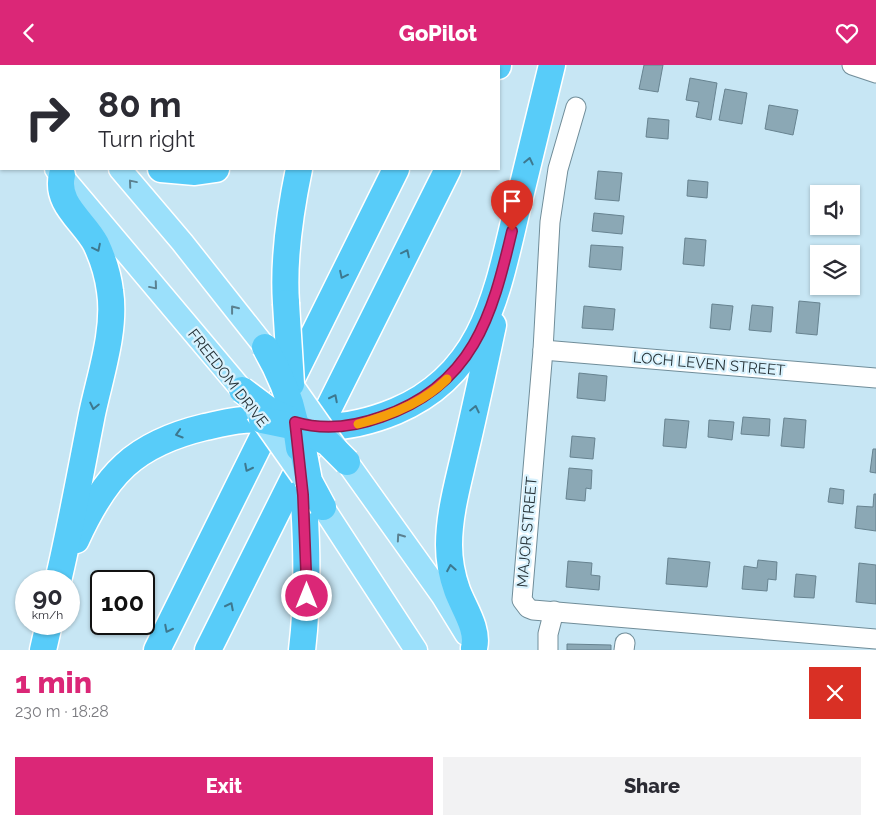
<!DOCTYPE html>
<meta charset="utf-8">
<style>
:root{--surface:#fff;--page:#f2f2f3;--text:#2b2b33;--muted:#7c7c81;--accent:#db2777}
body{margin:0;font-family:Raleway,sans-serif;background:var(--page);color:var(--text);height:100vh;display:flex;flex-direction:column;font-size:19px;white-space:nowrap}
*{box-sizing:border-box;margin:0}
p{font-size:16px;color:var(--muted)}
.icon{flex:none;width:28px;height:28px;fill:none;stroke:currentColor;stroke-width:2;stroke-linecap:round;stroke-linejoin:round}
.map{position:relative;height:585px;overflow:hidden}
.details{display:flex;flex-direction:column;background:var(--surface);flex:1}
.details>*{flex:none}
.banner{position:absolute;left:0px;top:0px;width:500px;height:105px;box-shadow:0 1px 4px #0004;background:#fff;color:var(--text);overflow:hidden}
.buttons{position:absolute;left:810px;top:120px;display:grid;gap:10px}
.buttons a{display:grid;place-items:center;width:50px;height:50px;border-radius:0px;background:var(--surface);box-shadow:0 1px 4px #0004;font-size:25px}
.speed{position:absolute;left:15px;top:505px;display:flex;gap:10px;font-size:25px;font-weight:700;text-align:center}
.speed>*{display:grid;place-content:center;width:65px;height:65px;border-radius:50%;background:var(--surface);box-shadow:0 1px 4px #0004;line-height:1}
.speed small{font-size:12px;font-weight:400}
.speed .limit{border:2px solid #111;border-radius:8px;background:#fff;color:#111}
.pin{position:absolute;display:grid;place-items:center;width:42px;height:42px;color:#fff;margin:-51px -21px;border-radius:50% 50% 50% 0;rotate:-45deg;box-shadow:0 0 5px #0007}
.pin .icon{rotate:45deg}
.me{position:absolute;width:55px;margin:-28px;rotate:0deg;stroke-linejoin:round;filter:drop-shadow(0 0 4px #0008)}
.turn{display:flex;align-items:center;gap:18px;height:105px;padding:0 15px;font-size:22px}
.turn .icon{width:65px;height:65px;stroke-width:2.5}
.turn b{display:block;font-size:35px;line-height:42px}
.round{display:grid;place-items:center;flex:none;width:52px;height:52px;border-radius:0px;background:var(--page)}
.summary{display:flex;align-items:center;justify-content:space-between;height:85px;padding:0 15px}
h1{font-size:30px;font-weight:800;line-height:38px;color:var(--accent)}
.button{display:flex;gap:10px;margin-top:auto;padding:10px 15px}
.button a{flex:1;height:58px;border-radius:0px;background:var(--accent);color:#fff;font-size:20px;font-weight:800;line-height:58px;text-align:center}
.button a+a{background:var(--page);color:var(--text)}
header{display:flex;justify-content:space-between;align-items:center;height:65px;padding:0 15px;background:var(--accent);color:#fff;font-size:22px;font-weight:800}
.map>svg:first-child{display:block}
</style>
<header><svg class="icon" aria-label="back" viewBox="0 0 24 24"><path d="M15 5l-7 7 7 7"/></svg>GoPilot<svg class="icon" aria-label="heart" viewBox="0 0 24 24"><path d="M12 20l-8-8c-3-5 5-10 8-4 3-6 11-1 8 4z"/></svg></header>
<div class="map">
<svg width="876" height="585" viewBox="0 0 876 585">
<rect width="100%" height="100%" fill="#c7e6f4"/>
<g fill="#8ba8b5" stroke="#678390">
<path d="M 644,0 L 663,0 L 658,27 L 639,24 Z"/>
<path d="M 690,13 L 717,18 L 711,55 L 696,52 L 699,37 L 686,35 Z"/>
<path d="M 725,24 L 747,28 L 742,59 L 719,55 Z"/>
<path d="M 769,40 L 798,45 L 793,70 L 765,64 Z"/>
<path d="M 648,53 L 669,55 L 668,74 L 646,72 Z"/>
<path d="M 598,106 L 622,108 L 619,136 L 595,134 Z"/>
<path d="M 688,115 L 708,117 L 707,133 L 687,131 Z"/>
<path d="M 594,148 L 624,151 L 622,169 L 592,166 Z"/>
<path d="M 685,173 L 706,175 L 704,201 L 683,199 Z"/>
<path d="M 591,180 L 623,182 L 621,205 L 589,202 Z"/>
<path d="M 799,236 L 820,238 L 817,270 L 796,268 Z"/>
<path d="M 712,239 L 733,241 L 730,265 L 710,263 Z"/>
<path d="M 752,240 L 773,242 L 771,267 L 749,265 Z"/>
<path d="M 584,241 L 615,244 L 613,265 L 582,263 Z"/>
<path d="M 579,308 L 607,311 L 605,336 L 577,333 Z"/>
<path d="M 743,352 L 770,354 L 769,371 L 741,369 Z"/>
<path d="M 784,353 L 806,355 L 804,383 L 781,381 Z"/>
<path d="M 665,354 L 689,356 L 686,383 L 663,381 Z"/>
<path d="M 709,355 L 734,357 L 732,375 L 708,372 Z"/>
<path d="M 572,371 L 595,373 L 593,394 L 570,392 Z"/>
<path d="M 873,384 L 876,384 L 876,408 L 870,407 Z"/>
<path d="M 569,403 L 592,405 L 591,424 L 586,423 L 585,436 L 566,434 Z"/>
<path d="M 830,423 L 844,425 L 843,439 L 828,437 Z"/>
<path d="M 874,429 L 876,429 L 876,466 L 855,463 L 857,441 L 873,442 Z"/>
<path d="M 668,493 L 710,497 L 707,522 L 666,519 Z"/>
<path d="M 758,495 L 777,497 L 776,515 L 768,514 L 767,526 L 742,524 L 744,501 L 757,503 Z"/>
<path d="M 568,496 L 592,498 L 591,510 L 600,511 L 599,525 L 566,522 Z"/>
<path d="M 859,498 L 876,500 L 876,539 L 856,537 Z"/>
<path d="M 796,509 L 816,511 L 814,533 L 794,532 Z"/>
<path d="M 567,579 L 611,580 L 611,585 L 567,585 Z"/>
</g>
<g fill="none" stroke-linecap="round" stroke-linejoin="round">
<g stroke="#708d99" stroke-width="21">
<g id="minor">
<path d="M 852,0 L 876,8"/>
<path d="M 576,42 L 558,104 L 550,157 L 543,285 L 522,535 L 528,543 L 533,545 L 876,574"/>
<path d="M 543,285 L 876,313"/>
<path d="M 548,585 L 548,569 L 554,546"/>
<path d="M 624,585 L 625,578"/>
</g>
</g>
<g stroke="#fff" stroke-width="25">
<g id="major">
<path d="M 22,0 L 23,1"/>
<path d="M 0,41 L 1,42"/>
<path d="M 56,104 L 242,325"/>
<path d="M 120,104 L 182,177 L 265,282"/>
<path d="M 347,397 L 442,530 L 466,569"/>
<path d="M 313,427 L 416,585"/>
</g>
</g>
<g stroke="#fff" stroke-width="29">
<g id="highway">
<path d="M 323,1 L 324,0"/>
<path d="M 447,1 L 448,0"/>
<path d="M 498,1 L 498,0"/>
<path d="M 161,104 L 195,107 L 216,104"/>
<path d="M 286,238 C 283,194 290,147 299,104"/>
<path d="M 322,362 C 348,362 372,356 396,346 C 484,309 497,228 517,144 C 529,96 540,48 552,0"/>
<path d="M 76,475 C 106,409 134,379 205,362 C 224,358 243,353 262,355"/>
<path d="M 58,516 C 71,461 81,405 92,349 C 100,311 116,265 110,226 C 108,210 103,194 96,179 C 84,156 55,139 62,110"/>
<path d="M 474,583 C 479,564 463,542 457,525 C 452,511 449,496 449,480 C 449,449 458,418 465,387 C 475,345 484,302 493,260"/>
<path d="M 43,585 L 49,559"/>
<path d="M 157,585 L 396,104"/>
<path d="M 208,585 L 448,104"/>
<path d="M 302,585 C 309,527 307,469 302,411"/>
</g>
</g>
<use href="#minor" stroke="#fff" stroke-width="19"/>
<use href="#major" stroke="#9be0fb" stroke-width="22"/>
<use href="#highway" stroke="#58ccf9" stroke-width="26"/>
<g stroke="#fff" stroke-width="25" stroke-linecap="butt">
<g id="major-bridge">
<path d="M 285,310 L 337,384"/>
<path d="M 257,347 L 302,411"/>
</g>
</g>
<g stroke="#fff" stroke-width="29" stroke-linecap="butt">
<g id="highway-bridge">
<path d="M 286,238 L 291,319"/>
<path d="M 265,282 C 279,306 289,329 295,357"/>
<path d="M 242,325 L 270,346 L 288,354"/>
<path d="M 262,355 L 296,362 L 299,383"/>
<path d="M 299,363 L 309,416 L 323,442"/>
<path d="M 299,363 L 328,378 L 347,397"/>
</g>
</g>
<use href="#major-bridge" stroke="#9be0fb" stroke-width="22"/>
<use href="#highway-bridge" stroke="#58ccf9" stroke-width="26"/>
</g>
<defs><path id="oneway-chevron" d="M-2-3.5L2.5 0L-2 3.5" fill="none" stroke-width="1.6" stroke-linecap="round" stroke-linejoin="round" transform="scale(1.25)"/></defs>
<g stroke="#3d788f">
<use href="#oneway-chevron" transform="translate(529 96) rotate(-77)"/>
<use href="#oneway-chevron" transform="translate(97 183) rotate(64)"/>
<use href="#oneway-chevron" transform="translate(406 188) rotate(-64)"/>
<use href="#oneway-chevron" transform="translate(343 210) rotate(116)"/>
<use href="#oneway-chevron" transform="translate(334 333) rotate(-63)"/>
<use href="#oneway-chevron" transform="translate(94 341) rotate(102)"/>
<use href="#oneway-chevron" transform="translate(475 344) rotate(-78)"/>
<use href="#oneway-chevron" transform="translate(179 369) rotate(163)"/>
<use href="#oneway-chevron" transform="translate(248 403) rotate(117)"/>
<use href="#oneway-chevron" transform="translate(451 503) rotate(-100)"/>
<use href="#oneway-chevron" transform="translate(230 541) rotate(-63)"/>
<use href="#oneway-chevron" transform="translate(168 564) rotate(117)"/>
</g>
<g stroke="#5b8190">
<use href="#oneway-chevron" transform="translate(132 118) rotate(-130)"/>
<use href="#oneway-chevron" transform="translate(154 221) rotate(50)"/>
<use href="#oneway-chevron" transform="translate(234 244) rotate(-128)"/>
<use href="#oneway-chevron" transform="translate(400 472) rotate(-125)"/>
</g>
<g fill="none" stroke-linecap="round" stroke-linejoin="round">
<g stroke="#8e194d" stroke-width="12">
<path id="route" d="M 307,531 L 303,430 L 295,357 C 325,366 353,362 381,352 C 473,321 492,251 512,166"/>
</g>
<use href="#route" stroke="#db2777" stroke-width="9"/>
<path stroke="#f59e0b" stroke-width="9" d="M 358,359 C 389,351 423,338 447,314"/>
</g>
<g text-anchor="middle" dominant-baseline="central" stroke-width="4.5" stroke-linejoin="round" paint-order="stroke">
<g font-size="15" fill="#273338" stroke="#d9f2fd">
<text transform="translate(709 299) rotate(5)">LOCH LEVEN STREET</text>
<text transform="translate(228 313) rotate(52)">FREEDOM DRIVE</text>
<text transform="translate(527 467) rotate(-85)">MAJOR STREET</text>
</g>
</g>
</svg>
<div class="buttons">
<a><svg class="icon" aria-label="sound" viewBox="0 0 24 24"><path d="M4 9h4l5-4v14l-5-4H4zM17 9q2 3 0 6"/></svg></a>
<a><svg class="icon" aria-label="layers" viewBox="0 0 24 24"><path d="M12 4l9 5-9 5-9-5zM3 14l9 5 9-5"/></svg></a>
</div>
<div class="speed"><div>90<small>km/h</small></div><div class="limit">100</div></div>
<div class="pin" style="left:512px;top:166px;background:#d93025"><svg class="icon" aria-label="arrive" viewBox="0 0 24 24"><path d="M6 21V4h12l-3 4 3 4H6"/></svg></div>
<svg class="me" style="left:307px;top:531px" viewBox="-20 -20 40 40"><circle r="17" fill="#db2777" stroke="#fff" stroke-width="3"/><path d="M0-11L8 9 0 5-8 9z" fill="#fff"/></svg>
<div class="banner">
<div class="turn"><svg class="icon" aria-label="right" viewBox="0 0 24 24"><path d="M7 20v-9h11M14 6l5 5-5 5"/></svg><div><b>80 m</b>Turn right</div></div>
</div>
</div>
<section class="details">
<div class="summary"><div><h1>1 min</h1><p>230 m · 18:28</p></div><a class="round" style="background:#d93025;color:#fff"><svg class="icon" aria-label="close" viewBox="0 0 24 24"><path d="M6 6l12 12M18 6L6 18"/></svg></a></div>
<div class="button"><a>Exit</a><a>Share</a></div>
</section>
